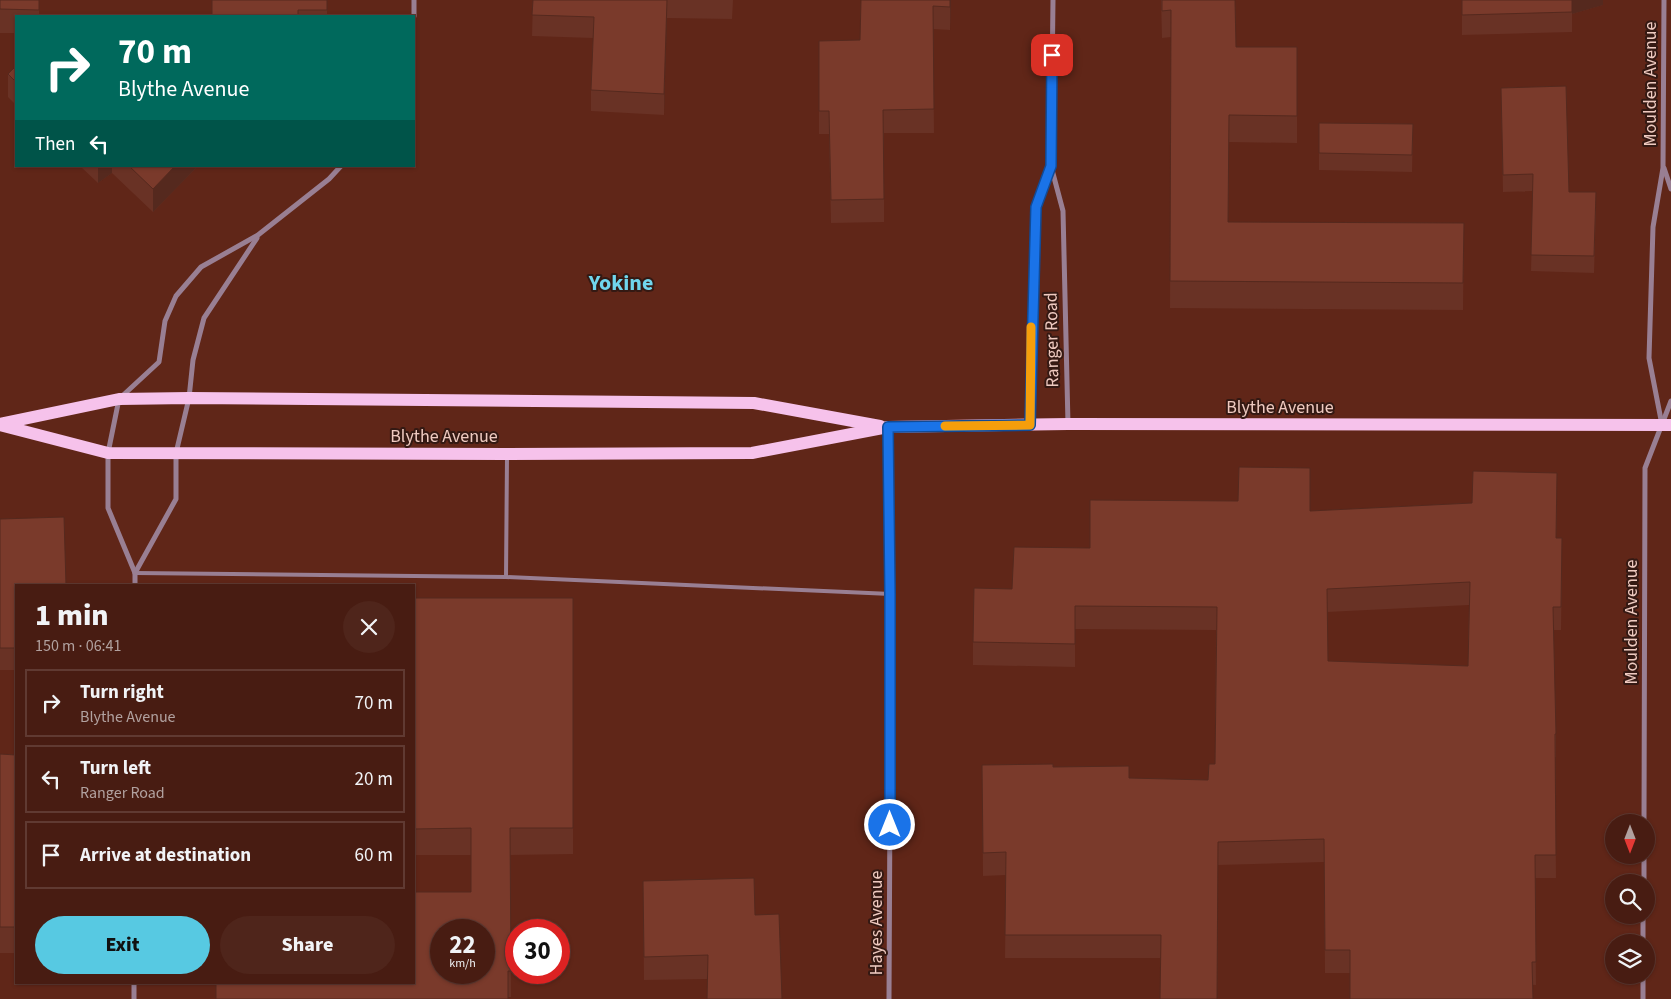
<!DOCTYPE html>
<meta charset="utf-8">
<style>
:root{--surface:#481c12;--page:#4f251b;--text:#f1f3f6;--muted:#b1a19f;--line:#603a32;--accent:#57c9e2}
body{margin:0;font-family:"Source Sans 3",sans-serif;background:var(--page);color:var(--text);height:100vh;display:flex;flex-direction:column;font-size:19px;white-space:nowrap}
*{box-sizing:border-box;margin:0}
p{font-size:16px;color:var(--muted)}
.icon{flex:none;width:28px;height:28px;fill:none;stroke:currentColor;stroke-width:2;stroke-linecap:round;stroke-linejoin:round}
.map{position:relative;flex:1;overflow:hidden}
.drawer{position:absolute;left:15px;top:584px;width:400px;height:400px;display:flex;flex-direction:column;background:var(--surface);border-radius:0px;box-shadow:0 1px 4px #0004,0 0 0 1px var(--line)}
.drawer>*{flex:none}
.hud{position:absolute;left:15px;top:15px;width:400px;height:152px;border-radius:0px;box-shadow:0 1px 4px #0004,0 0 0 1px var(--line);background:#00695c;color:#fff;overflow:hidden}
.needle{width:32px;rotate:180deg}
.tools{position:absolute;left:1605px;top:814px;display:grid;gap:10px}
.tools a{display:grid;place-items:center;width:50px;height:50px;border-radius:50%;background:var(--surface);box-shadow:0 1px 4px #0004,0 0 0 1px var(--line);font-size:25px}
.speed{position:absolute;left:430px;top:919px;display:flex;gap:10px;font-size:25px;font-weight:700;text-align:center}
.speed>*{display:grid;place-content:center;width:65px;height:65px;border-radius:50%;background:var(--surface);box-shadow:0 1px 4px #0004,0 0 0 1px var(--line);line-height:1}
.speed small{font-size:12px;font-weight:400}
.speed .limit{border:8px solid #d22;background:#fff;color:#111}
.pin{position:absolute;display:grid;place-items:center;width:42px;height:42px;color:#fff;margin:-21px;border-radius:10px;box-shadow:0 2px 8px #0006}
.me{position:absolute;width:55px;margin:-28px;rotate:0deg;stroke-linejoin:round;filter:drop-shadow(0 0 4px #0008)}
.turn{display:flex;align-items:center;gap:18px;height:105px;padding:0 20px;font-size:22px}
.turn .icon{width:65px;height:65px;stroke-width:2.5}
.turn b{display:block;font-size:35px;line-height:42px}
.then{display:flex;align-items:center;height:48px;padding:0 20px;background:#0003;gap:10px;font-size:19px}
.round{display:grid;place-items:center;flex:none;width:52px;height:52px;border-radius:26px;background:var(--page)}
.summary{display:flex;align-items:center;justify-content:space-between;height:85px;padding:0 20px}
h1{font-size:30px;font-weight:800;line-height:38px}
.action{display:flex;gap:10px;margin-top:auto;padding:10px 20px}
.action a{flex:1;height:58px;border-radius:30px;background:var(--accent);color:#111;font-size:20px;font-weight:800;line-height:58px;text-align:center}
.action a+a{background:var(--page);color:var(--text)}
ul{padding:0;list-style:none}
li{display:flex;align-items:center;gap:15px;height:68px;margin:0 10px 8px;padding:0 10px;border:2px solid var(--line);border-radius:0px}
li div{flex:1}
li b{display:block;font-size:19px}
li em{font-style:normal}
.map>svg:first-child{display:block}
</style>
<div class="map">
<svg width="1671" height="999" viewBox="0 0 1671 999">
<rect width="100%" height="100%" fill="#602618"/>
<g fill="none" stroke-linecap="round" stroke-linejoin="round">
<g stroke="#997f93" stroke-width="4">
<path d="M 135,573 L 506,577 L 891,594"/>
<path d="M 506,577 L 507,457"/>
</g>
<g stroke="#997f93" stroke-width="5">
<path d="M 1053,0 L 1051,166 L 1063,211 L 1068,424"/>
<path d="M 414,16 L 414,0"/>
<path d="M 1664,168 L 1671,189"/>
<path d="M 1030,425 L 1036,207 L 1051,166"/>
<path d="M 1662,425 L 1649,358 L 1653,227 L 1663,168 L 1664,0"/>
<path d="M 888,428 L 891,594 L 889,999"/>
<path d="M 135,573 L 176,499 L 176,453 L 189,398 L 193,360 L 204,318 L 257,238"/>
<path d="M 135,585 L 135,573 L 108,508 L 108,453 L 119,399 L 159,362 L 165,321 L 176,296 L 201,267 L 258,235 L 329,179 L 341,166"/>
<path d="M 1644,822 L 1645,468 L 1671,401"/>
<path d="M 1644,882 L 1644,855"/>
<path d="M 1643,942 L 1643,915"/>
<path d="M 134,999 L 134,982"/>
<path d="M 1643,999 L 1643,975"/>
</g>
<g stroke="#f6c2eb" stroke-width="12">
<path d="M 0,424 L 119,399 L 189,398 L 754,403 L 880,426"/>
<path d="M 0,425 L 108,453 L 507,454 L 752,453 L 888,427 L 1068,424 L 1671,425"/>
</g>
</g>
<g fill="#693225" fill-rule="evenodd">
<path d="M 0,0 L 39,0 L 39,16 L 16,16 L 16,33 L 0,33 Z"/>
<path d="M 327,0 L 327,16 L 212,16 Z"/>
<path d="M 516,0 L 733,0 L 732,19 L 667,18 L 664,115 L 591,111 L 591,90 L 593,38 L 532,36 L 533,0 Z"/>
<path d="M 861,0 L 951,0 L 950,30 L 933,29 L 934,133 L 884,133 L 884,222 L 831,223 L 829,134 L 819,134 L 819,41 L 860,40 Z"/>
<path d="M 1161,0 L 1235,0 L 1236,47 L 1297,47 L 1297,143 L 1229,142 L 1228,222 L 1464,223 L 1463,310 L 1170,308 L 1171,37 L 1162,38 Z"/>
<path d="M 1462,0 L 1603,0 L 1603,5 L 1572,14 L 1572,32 L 1462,35 Z"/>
<path d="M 16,66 L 16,105 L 8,97 L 8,74 Z"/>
<path d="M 1501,88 L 1569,192 L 1596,209 L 1594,273 L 1531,271 L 1533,191 L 1503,192 Z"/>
<path d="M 1319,123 L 1413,124 L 1412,172 L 1319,170 Z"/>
<path d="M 80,166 L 198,166 L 153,212 L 112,173 L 98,183 Z"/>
<path d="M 1557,496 L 1556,538 L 1562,561 L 1561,630 L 1553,630 L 1556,734 L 1556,757 L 1555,757 L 1556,878 L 1535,878 L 1536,985 L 1350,973 L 1325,973 L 1324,862 L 1218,865 L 1160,958 L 1005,958 L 1006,875 L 983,876 L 982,765 L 1053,767 L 1129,778 L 1208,780 L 1215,764 L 1216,630 L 1075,629 L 1075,667 L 973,665 L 973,642 L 1012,589 L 1090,548 L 1310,511 L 1472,503 ZM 1469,605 L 1468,666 L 1328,661 L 1327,612 Z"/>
<path d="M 0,519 L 16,585 L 16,670 L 0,670 Z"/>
<path d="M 414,598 L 573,598 L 573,854 L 510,855 L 511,997 L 508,997 L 471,892 L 471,855 L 414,855 Z"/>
<path d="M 0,754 L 16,755 L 16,953 L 0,953 Z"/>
<path d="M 643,881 L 755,915 L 707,979 L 644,980 Z"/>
</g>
<g fill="#55291e">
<path d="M 667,0 L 667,18 L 664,115 L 664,94 Z"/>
<path d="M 950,0 L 951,0 L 950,30 Z"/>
<path d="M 1572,0 L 1603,0 L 1603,5 L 1572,14 Z"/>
<path d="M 98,166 L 112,166 L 112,173 L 98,183 Z"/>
<path d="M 175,166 L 198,166 L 153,212 L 153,189 Z"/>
</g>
<g fill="#7a3a2b" stroke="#55291e" fill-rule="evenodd">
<path d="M 0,0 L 39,0 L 39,10 L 0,9 Z"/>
<path d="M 212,0 L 327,0 L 327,10 L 298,10 L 298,16 L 212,16 Z"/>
<path d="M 533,0 L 667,0 L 664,94 L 591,90 L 594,17 L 532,15 Z"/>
<path d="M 861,0 L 950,0 L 950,7 L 933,6 L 934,109 L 883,110 L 884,199 L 831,200 L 829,111 L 819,111 L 819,41 L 860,40 Z"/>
<path d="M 1162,0 L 1235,0 L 1236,47 L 1297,47 L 1297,116 L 1229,115 L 1228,222 L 1464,223 L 1463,283 L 1170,281 L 1171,10 L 1162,11 Z"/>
<path d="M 1462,0 L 1572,0 L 1572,12 L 1462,15 Z"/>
<path d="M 16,66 L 16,82 L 8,74 Z"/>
<path d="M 1566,86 L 1569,192 L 1596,192 L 1594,256 L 1531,255 L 1533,174 L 1503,175 L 1501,88 Z"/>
<path d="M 1319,123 L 1413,124 L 1412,155 L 1319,153 Z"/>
<path d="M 129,166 L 175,166 L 153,189 Z"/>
<path d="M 1239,467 L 1310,468 L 1310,511 L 1472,503 L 1473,471 L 1557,473 L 1556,538 L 1562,538 L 1561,607 L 1553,607 L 1556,734 L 1555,734 L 1556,855 L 1535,855 L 1536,962 L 1532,962 L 1533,999 L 1350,999 L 1350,950 L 1325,950 L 1324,839 L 1218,842 L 1217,999 L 1160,999 L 1161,935 L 1005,935 L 1006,852 L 983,853 L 982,765 L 1053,764 L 1053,767 L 1129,766 L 1129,778 L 1208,780 L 1209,764 L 1215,764 L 1217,607 L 1075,606 L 1075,644 L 973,642 L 974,588 L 1012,589 L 1014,547 L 1090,548 L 1090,500 L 1238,501 ZM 1470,582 L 1468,666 L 1328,661 L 1327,589 Z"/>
<path d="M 64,517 L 66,585 L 16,585 L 16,648 L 0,648 L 0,519 Z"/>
<path d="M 414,598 L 573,598 L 573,828 L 510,828 L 511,971 L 508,971 L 508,999 L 216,999 L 216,982 L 414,982 L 414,892 L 471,892 L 471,828 L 414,829 ZM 441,930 L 484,930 L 484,972 L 441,972 Z"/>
<path d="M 0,754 L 16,755 L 16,927 L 0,927 Z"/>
<path d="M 754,878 L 755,915 L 779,914 L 782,999 L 707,999 L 708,955 L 644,957 L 643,881 Z"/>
</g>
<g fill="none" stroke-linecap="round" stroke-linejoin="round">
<g stroke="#114b97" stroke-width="12">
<path id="route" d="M 890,825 L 890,594 L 888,427 L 1030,425 L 1036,207 L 1051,166 L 1052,55"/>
</g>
<use href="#route" stroke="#1a73e8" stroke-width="9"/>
<path stroke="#f59e0b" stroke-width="9" d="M 945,426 L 1030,425 L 1031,327"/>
</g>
<g text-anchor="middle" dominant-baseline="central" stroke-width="4" stroke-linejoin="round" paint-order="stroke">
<g font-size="18" fill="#efcac0" stroke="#341913">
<text transform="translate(1650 84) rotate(-90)">Moulden Avenue</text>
<text transform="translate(1052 340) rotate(-91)">Ranger Road</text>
<text x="1280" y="407">Blythe Avenue</text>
<text x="444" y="436">Blythe Avenue</text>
<text transform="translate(1631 622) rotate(-90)">Moulden Avenue</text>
<text transform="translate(876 923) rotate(-90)">Hayes Avenue</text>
</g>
<g font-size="22" font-weight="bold" fill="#70d6ed" stroke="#341913">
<text x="621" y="283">Yokine</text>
</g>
</g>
</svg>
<div class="tools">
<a><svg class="needle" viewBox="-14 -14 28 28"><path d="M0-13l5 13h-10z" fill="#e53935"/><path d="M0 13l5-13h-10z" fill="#b1a19f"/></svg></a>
<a><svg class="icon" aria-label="search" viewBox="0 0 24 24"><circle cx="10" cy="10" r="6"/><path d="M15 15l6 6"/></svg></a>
<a><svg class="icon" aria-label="layers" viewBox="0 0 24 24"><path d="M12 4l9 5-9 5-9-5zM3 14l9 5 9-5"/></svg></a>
</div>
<div class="speed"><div>22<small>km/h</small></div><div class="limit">30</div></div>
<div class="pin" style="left:1052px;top:55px;background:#d93025"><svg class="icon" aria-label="arrive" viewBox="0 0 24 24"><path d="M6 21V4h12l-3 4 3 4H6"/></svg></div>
<svg class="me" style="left:890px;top:825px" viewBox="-20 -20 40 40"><circle r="17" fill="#1a73e8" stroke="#fff" stroke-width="3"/><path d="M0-11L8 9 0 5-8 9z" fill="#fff"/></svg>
<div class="hud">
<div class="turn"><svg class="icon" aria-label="right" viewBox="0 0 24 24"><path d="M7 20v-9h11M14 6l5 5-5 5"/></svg><div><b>70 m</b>Blythe Avenue</div></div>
<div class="then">Then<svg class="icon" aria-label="left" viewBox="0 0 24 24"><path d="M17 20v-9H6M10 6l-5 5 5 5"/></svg></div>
</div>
<section class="drawer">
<div class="summary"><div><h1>1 min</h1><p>150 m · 06:41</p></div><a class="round"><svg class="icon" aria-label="close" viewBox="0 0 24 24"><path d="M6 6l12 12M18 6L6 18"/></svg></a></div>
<ul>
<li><svg class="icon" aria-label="right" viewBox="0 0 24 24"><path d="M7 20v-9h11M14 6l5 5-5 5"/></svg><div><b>Turn right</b><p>Blythe Avenue</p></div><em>70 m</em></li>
<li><svg class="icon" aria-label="left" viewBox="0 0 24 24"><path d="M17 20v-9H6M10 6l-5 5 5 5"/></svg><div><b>Turn left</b><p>Ranger Road</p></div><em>20 m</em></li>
<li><svg class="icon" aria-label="arrive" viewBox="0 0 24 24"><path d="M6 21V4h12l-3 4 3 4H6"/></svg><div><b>Arrive at destination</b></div><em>60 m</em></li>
</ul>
<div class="action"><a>Exit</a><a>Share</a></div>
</section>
</div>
